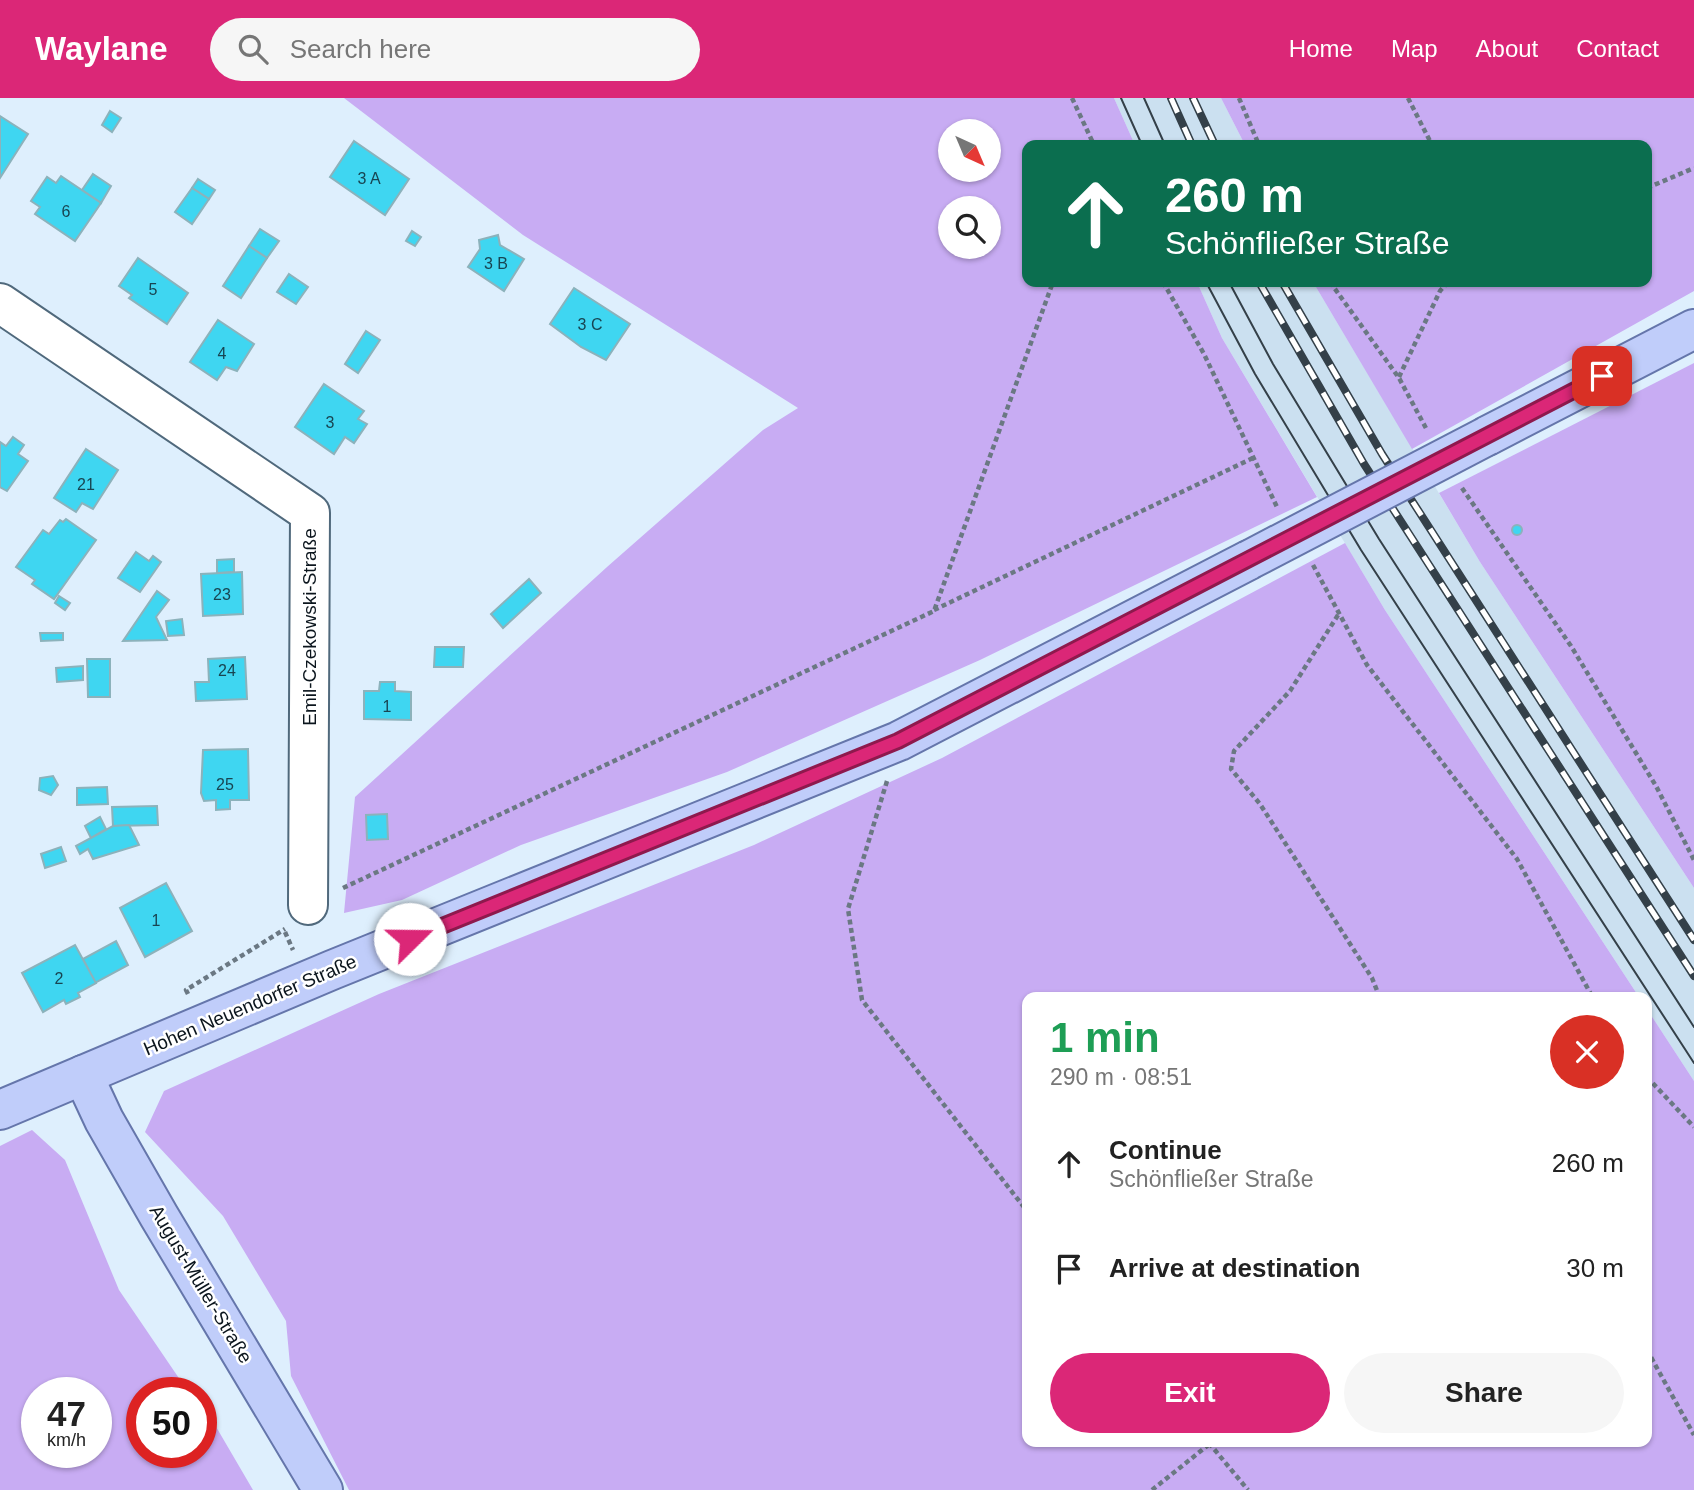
<!DOCTYPE html>
<meta charset="utf-8">
<style>
:root{--surface:#fff;--page:#f6f6f6;--text:#222;--muted:#767676;--accent:#db2777}
body{margin:0;font-family:Arial,sans-serif;background:var(--page);color:var(--text);height:100vh;display:flex;flex-direction:column;font-size:26px;white-space:nowrap}
*{box-sizing:border-box;margin:0}
p{font-size:23px;color:var(--muted)}
.icon{flex:none;width:38px;height:38px;fill:none;stroke:currentColor;stroke-width:2;stroke-linecap:round;stroke-linejoin:round}
.map{position:relative;flex:1;overflow:hidden}
.sheet{position:absolute;left:1022px;top:894px;width:630px;height:455px;display:flex;flex-direction:column;background:var(--surface);border-radius:14px;box-shadow:0 2px 5px #0004}
.sheet>*{flex:none}
.top-card{position:absolute;left:1022px;top:42px;width:630px;height:147px;border-radius:14px;box-shadow:0 2px 5px #0004;background:#0b6e4f;color:#fff;overflow:hidden}
.needle{width:46px;rotate:136deg}
.buttons{position:absolute;left:938px;top:21px;display:grid;gap:14px}
.buttons a{display:grid;place-items:center;width:63px;height:63px;border-radius:50%;background:var(--surface);box-shadow:0 2px 5px #0004;font-size:35px}
.speed{position:absolute;left:21px;top:1279px;display:flex;gap:14px;font-size:35px;font-weight:700;text-align:center}
.speed>*{display:grid;place-content:center;width:91px;height:91px;border-radius:50%;background:var(--surface);box-shadow:0 2px 5px #0004;line-height:1}
.speed small{font-size:18px;font-weight:400}
.speed .limit{border:10px solid #d22;background:#fff;color:#111}
.pin{position:absolute;display:grid;place-items:center;width:60px;height:60px;color:#fff;margin:-30px;border-radius:14px;box-shadow:0 4px 10px #0006}
.me{position:absolute;width:77px;margin:-38px;rotate:68deg;stroke-linejoin:round;filter:drop-shadow(0 0 5px #0008)}
.turn{display:flex;align-items:center;gap:24px;height:147px;padding:0 28px;font-size:32px}
.turn .icon{width:91px;height:91px;stroke-width:2.5}
.turn b{display:block;font-size:49px;line-height:60px}
.round{display:grid;place-items:center;flex:none;width:74px;height:74px;border-radius:37px;background:var(--page)}
.headline{display:flex;align-items:center;justify-content:space-between;height:119px;padding:0 28px}
h1{font-size:42px;font-weight:600;line-height:52px;color:#1e9e55}
.cta{display:flex;gap:14px;margin-top:auto;padding:14px 28px}
.cta a{flex:1;height:80px;border-radius:42px;background:var(--accent);color:#fff;font-size:28px;font-weight:600;line-height:80px;text-align:center}
.cta a+a{background:var(--page);color:var(--text)}
ul{padding:0;list-style:none}
li{display:flex;align-items:center;gap:21px;height:105px;padding:0 28px}
li div{flex:1}
li b{display:block;font-size:26px}
li em{font-style:normal}
header{display:flex;align-items:center;gap:42px;box-sizing:border-box;height:98px;padding:0 35px;background:var(--accent);color:#fff}
header strong{font-size:33px}
nav{display:flex;gap:38px;margin-inline-start:auto;font-size:24px}
.search{width:490px;height:63px;background:var(--page);display:flex;align-items:center;gap:18px;box-sizing:border-box;padding:0 24px;border-radius:38px;color:var(--muted);font-size:26px}
.map>svg:first-child{display:block}
</style>
<header>
<strong>Waylane</strong>
<div class="search"><svg class="icon" aria-label="search" viewBox="0 0 24 24"><circle cx="10" cy="10" r="6"/><path d="M15 15l6 6"/></svg>Search here</div>
<nav><a>Home</a><a>Map</a><a>About</a><a>Contact</a></nav>
</header>
<div class="map">
<svg width="1694" height="1392" viewBox="0 0 1694 1392">
<rect width="100%" height="100%" fill="#deeffd"/>
<g fill="#cbe0f0">
<path d="M 1114,0 L 1221,0 L 1245,47 L 1135,47 Z"/>
<path d="M 1197,184 L 1313,184 L 1480,464 L 1694,790 L 1694,983 L 1647,911 L 1647,900 L 1639,899 L 1385,512 L 1222,240 Z"/>
</g>
<g fill="#c8acf3" fill-rule="evenodd">
<path d="M 344,0 L 1114,0 L 1135,47 L 1027,47 L 1027,184 L 1197,184 L 1222,240 L 1317,399 L 980,562 L 727,674 L 521,747 L 402,802 L 344,815 L 355,699 L 607,469 L 763,332 L 798,310 L 523,137 ZM 950,33 L 989,33 L 989,72 L 950,72 ZM 950,110 L 989,110 L 989,149 L 950,149 Z"/>
<path d="M 1221,0 L 1694,0 L 1694,193 L 1412,351 L 1313,184 L 1647,184 L 1647,47 L 1245,47 Z"/>
<path d="M 1694,265 L 1694,790 L 1480,464 L 1439,395 Z"/>
<path d="M 1345,445 L 1385,512 L 1639,899 L 1027,900 L 1027,1344 L 1647,1344 L 1647,911 L 1694,983 L 1694,1392 L 349,1392 L 291,1278 L 286,1223 L 223,1118 L 145,1034 L 164,993 L 379,896 L 754,747 L 942,660 Z"/>
<path d="M 32,1032 L 65,1062 L 119,1192 L 189,1295 L 142,1295 L 142,1354 L 201,1354 L 201,1310 L 215,1327 L 253,1392 L 0,1392 L 0,1048 ZM 96,1295 L 96,1354 L 37,1354 L 37,1295 Z"/>
</g>
<g fill="#3fd6f1" stroke="#8cb2bb" stroke-width="2">
<path d="M 110,13 L 121,20 L 112,34 L 102,27 Z"/>
<path d="M 0,18 L 28,36 L 0,80 Z"/>
<path d="M 354,43 L 409,81 L 385,117 L 330,79 Z"/>
<path d="M 93,76 L 111,88 L 101,105 L 82,92 Z"/>
<path d="M 61,78 L 101,105 L 75,143 L 35,116 L 40,109 L 31,103 L 47,79 L 56,85 Z"/>
<path d="M 198,81 L 215,92 L 209,101 L 192,90 Z"/>
<path d="M 192,90 L 209,101 L 192,126 L 175,114 Z"/>
<path d="M 260,131 L 279,143 L 267,160 L 249,148 Z"/>
<path d="M 412,133 L 421,139 L 415,148 L 406,143 Z"/>
<path d="M 498,137 L 500,147 L 524,161 L 504,193 L 468,169 L 480,151 L 479,142 Z"/>
<path d="M 249,148 L 267,160 L 241,200 L 223,188 Z"/>
<path d="M 138,160 L 188,195 L 167,226 L 129,200 L 132,197 L 119,188 Z"/>
<path d="M 289,176 L 308,189 L 296,206 L 277,194 Z"/>
<path d="M 574,190 L 630,226 L 606,262 L 581,249 L 550,226 Z"/>
<path d="M 218,222 L 254,246 L 237,273 L 226,269 L 217,282 L 190,264 Z"/>
<path d="M 366,233 L 380,242 L 358,275 L 345,266 Z"/>
<path d="M 324,286 L 364,313 L 358,321 L 367,326 L 354,345 L 345,339 L 334,356 L 295,329 Z"/>
<path d="M 13,339 L 24,347 L 18,356 L 28,363 L 7,393 L 0,389 L 0,344 L 6,348 Z"/>
<path d="M 86,351 L 118,372 L 93,411 L 82,405 L 76,414 L 54,400 Z"/>
<path d="M 66,421 L 96,442 L 54,501 L 32,486 L 35,482 L 16,469 L 43,432 L 49,436 L 60,422 L 63,424 Z"/>
<circle cx="1517" cy="432" r="5"/>
<path d="M 136,454 L 149,463 L 153,458 L 161,464 L 140,494 L 118,480 Z"/>
<path d="M 234,461 L 234,474 L 217,475 L 217,462 Z"/>
<path d="M 242,474 L 243,516 L 203,518 L 201,476 Z"/>
<path d="M 529,481 L 541,495 L 503,530 L 491,516 Z"/>
<path d="M 157,493 L 169,502 L 156,519 L 167,542 L 123,543 Z"/>
<path d="M 59,498 L 70,505 L 65,512 L 55,505 Z"/>
<path d="M 182,521 L 184,537 L 168,538 L 166,523 Z"/>
<path d="M 40,535 L 63,535 L 63,542 L 41,543 Z"/>
<path d="M 435,549 L 464,549 L 463,569 L 434,569 Z"/>
<path d="M 245,559 L 247,601 L 196,603 L 195,584 L 209,584 L 208,561 Z"/>
<path d="M 87,561 L 110,561 L 110,599 L 88,599 Z"/>
<path d="M 83,568 L 83,582 L 57,584 L 56,570 Z"/>
<path d="M 380,584 L 395,584 L 395,593 L 411,594 L 411,622 L 364,621 L 364,593 L 379,593 Z"/>
<path d="M 248,651 L 249,702 L 230,702 L 230,711 L 216,712 L 216,702 L 204,703 L 201,695 L 203,652 Z"/>
<path d="M 53,678 L 58,687 L 51,697 L 39,692 L 40,680 Z"/>
<path d="M 107,689 L 108,706 L 77,707 L 77,690 Z"/>
<path d="M 157,708 L 158,727 L 113,728 L 112,709 Z"/>
<path d="M 387,716 L 388,741 L 367,742 L 366,717 Z"/>
<path d="M 100,719 L 106,731 L 91,740 L 85,728 Z"/>
<path d="M 129,727 L 139,747 L 93,761 L 88,751 L 80,756 L 76,748 L 113,728 Z"/>
<path d="M 61,749 L 66,763 L 45,770 L 41,756 Z"/>
<path d="M 166,785 L 192,833 L 145,859 L 120,810 Z"/>
<path d="M 116,843 L 128,867 L 95,885 L 83,861 Z"/>
<path d="M 75,847 L 96,885 L 78,895 L 80,899 L 66,906 L 64,902 L 43,914 L 22,875 Z"/>
</g>
<g fill="none" stroke-linecap="round" stroke-linejoin="round">
<g stroke="#50697c" stroke-width="42">
<path id="minor" d="M 0,205 L 310,415 L 308,807"/>
</g>
<g stroke="#6576ab" stroke-width="42">
<g id="major">
<path d="M 1487,338 L 1694,231"/>
<path d="M 83,977 L 104,1022 L 159,1118 L 323,1392"/>
<path d="M 0,1012 L 332,872 L 899,643 L 1249,462"/>
</g>
</g>
<g stroke="#6b7883" stroke-width="4.5" stroke-dasharray="5 3.5" stroke-linecap="butt">
<path d="M 1072,0 L 1094,47"/>
<path d="M 1239,0 L 1259,47"/>
<path d="M 1408,0 L 1432,47"/>
<path d="M 1647,90 L 1694,70"/>
<path d="M 1163,184 L 1204,256 L 1277,409"/>
<path d="M 1330,184 L 1399,280 L 1427,332"/>
<path d="M 1399,279 L 1440,193 L 1448,184"/>
<path d="M 1462,390 L 1571,548 L 1656,688 L 1694,762"/>
<path d="M 1313,467 L 1367,567 L 1517,761 L 1593,900"/>
<path d="M 934,512 L 1253,360"/>
<path d="M 1338,517 L 1290,593 L 1234,653 L 1231,671 L 1260,706 L 1372,880 L 1380,900"/>
<path d="M 887,683 L 848,811 L 862,902 L 1027,1113"/>
<path d="M 343,790 L 934,513 L 1053,184"/>
<path d="M 285,834 L 293,852"/>
<path d="M 188,896 L 186,892 L 285,831"/>
<path d="M 1647,979 L 1694,1029"/>
<path d="M 1647,1252 L 1694,1337"/>
<path d="M 1209,1345 L 1248,1392"/>
<path d="M 1152,1392 L 1212,1344"/>
</g>
<use href="#minor" stroke="#fff" stroke-width="38"/>
<use href="#major" stroke="#c0cdfa" stroke-width="38"/>
<g stroke="#344049" stroke-width="2">
<path d="M 1121,0 L 1142,47"/>
<path d="M 1144,0 L 1165,47"/>
<path d="M 1206,184 L 1255,276 L 1361,452 L 1694,965"/>
<path d="M 1229,184 L 1273,266 L 1379,441 L 1694,929"/>
</g>
<g stroke="#344049" stroke-width="8">
<g id="rail">
<path d="M 1171,0 L 1192,47"/>
<path d="M 1193,0 L 1215,47"/>
<path d="M 1259,184 L 1364,366 L 1694,878"/>
<path d="M 1282,184 L 1382,356 L 1694,842"/>
</g>
</g>
<use href="#rail" stroke="#fff" stroke-width="5" stroke-dasharray="16" stroke-linecap="butt"/>
<g stroke="#6576ab" stroke-width="42" stroke-linecap="butt">
<path id="major-bridge" d="M 1249,462 L 1487,338"/>
</g>
<use href="#major-bridge" stroke="#c0cdfa" stroke-width="38"/>
</g>
<g fill="none" stroke-linecap="round" stroke-linejoin="round">
<g stroke="#8e194d" stroke-width="18">
<path id="route" d="M 410,841 L 898,643 L 1602,278"/>
</g>
<use href="#route" stroke="#db2777" stroke-width="12"/>
</g>
<g text-anchor="middle" dominant-baseline="central" stroke-width="5" stroke-linejoin="round" paint-order="stroke">
<g font-size="16" fill="#184552">
<text x="369" y="80">3 A</text>
<text x="66" y="113">6</text>
<text x="496" y="165">3 B</text>
<text x="153" y="191">5</text>
<text x="590" y="226">3 C</text>
<text x="222" y="255">4</text>
<text x="330" y="324">3</text>
<text x="86" y="386">21</text>
<text x="222" y="496">23</text>
<text x="227" y="572">24</text>
<text x="387" y="608">1</text>
<text x="225" y="686">25</text>
<text x="156" y="822">1</text>
<text x="59" y="880">2</text>
</g>
<g font-size="19" fill="#0b151d" stroke="#fff">
<text transform="translate(309 529) rotate(-90)">Emil-Czekowski-Straße</text>
<text transform="translate(250 907) rotate(-23)">Hohen Neuendorfer Straße</text>
<text transform="translate(201 1186) rotate(59)">August-Müller-Straße</text>
</g>
</g>
</svg>
<div class="buttons">
<a><svg class="needle" viewBox="-14 -14 28 28"><path d="M0-13l5 13h-10z" fill="#e53935"/><path d="M0 13l5-13h-10z" fill="#767676"/></svg></a>
<a><svg class="icon" aria-label="search" viewBox="0 0 24 24"><circle cx="10" cy="10" r="6"/><path d="M15 15l6 6"/></svg></a>
</div>
<div class="speed"><div>47<small>km/h</small></div><div class="limit">50</div></div>
<div class="pin" style="left:1602px;top:278px;background:#d93025"><svg class="icon" aria-label="arrive" viewBox="0 0 24 24"><path d="M6 21V4h12l-3 4 3 4H6"/></svg></div>
<svg class="me" style="left:410px;top:841px" viewBox="-20 -20 40 40"><circle r="19" fill="#fff"/><path d="M0-13L10 11 0 6-10 11z" fill="#db2777"/></svg>
<div class="top-card">
<div class="turn"><svg class="icon" aria-label="ahead" viewBox="0 0 24 24"><path d="M12 20V5M6 11l6-6 6 6"/></svg><div><b>260 m</b>Schönfließer Straße</div></div>
</div>
<section class="sheet">
<div class="headline"><div><h1>1 min</h1><p>290 m · 08:51</p></div><a class="round" style="background:#d93025;color:#fff"><svg class="icon" aria-label="close" viewBox="0 0 24 24"><path d="M6 6l12 12M18 6L6 18"/></svg></a></div>
<ul>
<li><svg class="icon" aria-label="ahead" viewBox="0 0 24 24"><path d="M12 20V5M6 11l6-6 6 6"/></svg><div><b>Continue</b><p>Schönfließer Straße</p></div><em>260 m</em></li>
<li><svg class="icon" aria-label="arrive" viewBox="0 0 24 24"><path d="M6 21V4h12l-3 4 3 4H6"/></svg><div><b>Arrive at destination</b></div><em>30 m</em></li>
</ul>
<div class="cta"><a>Exit</a><a>Share</a></div>
</section>
</div>
